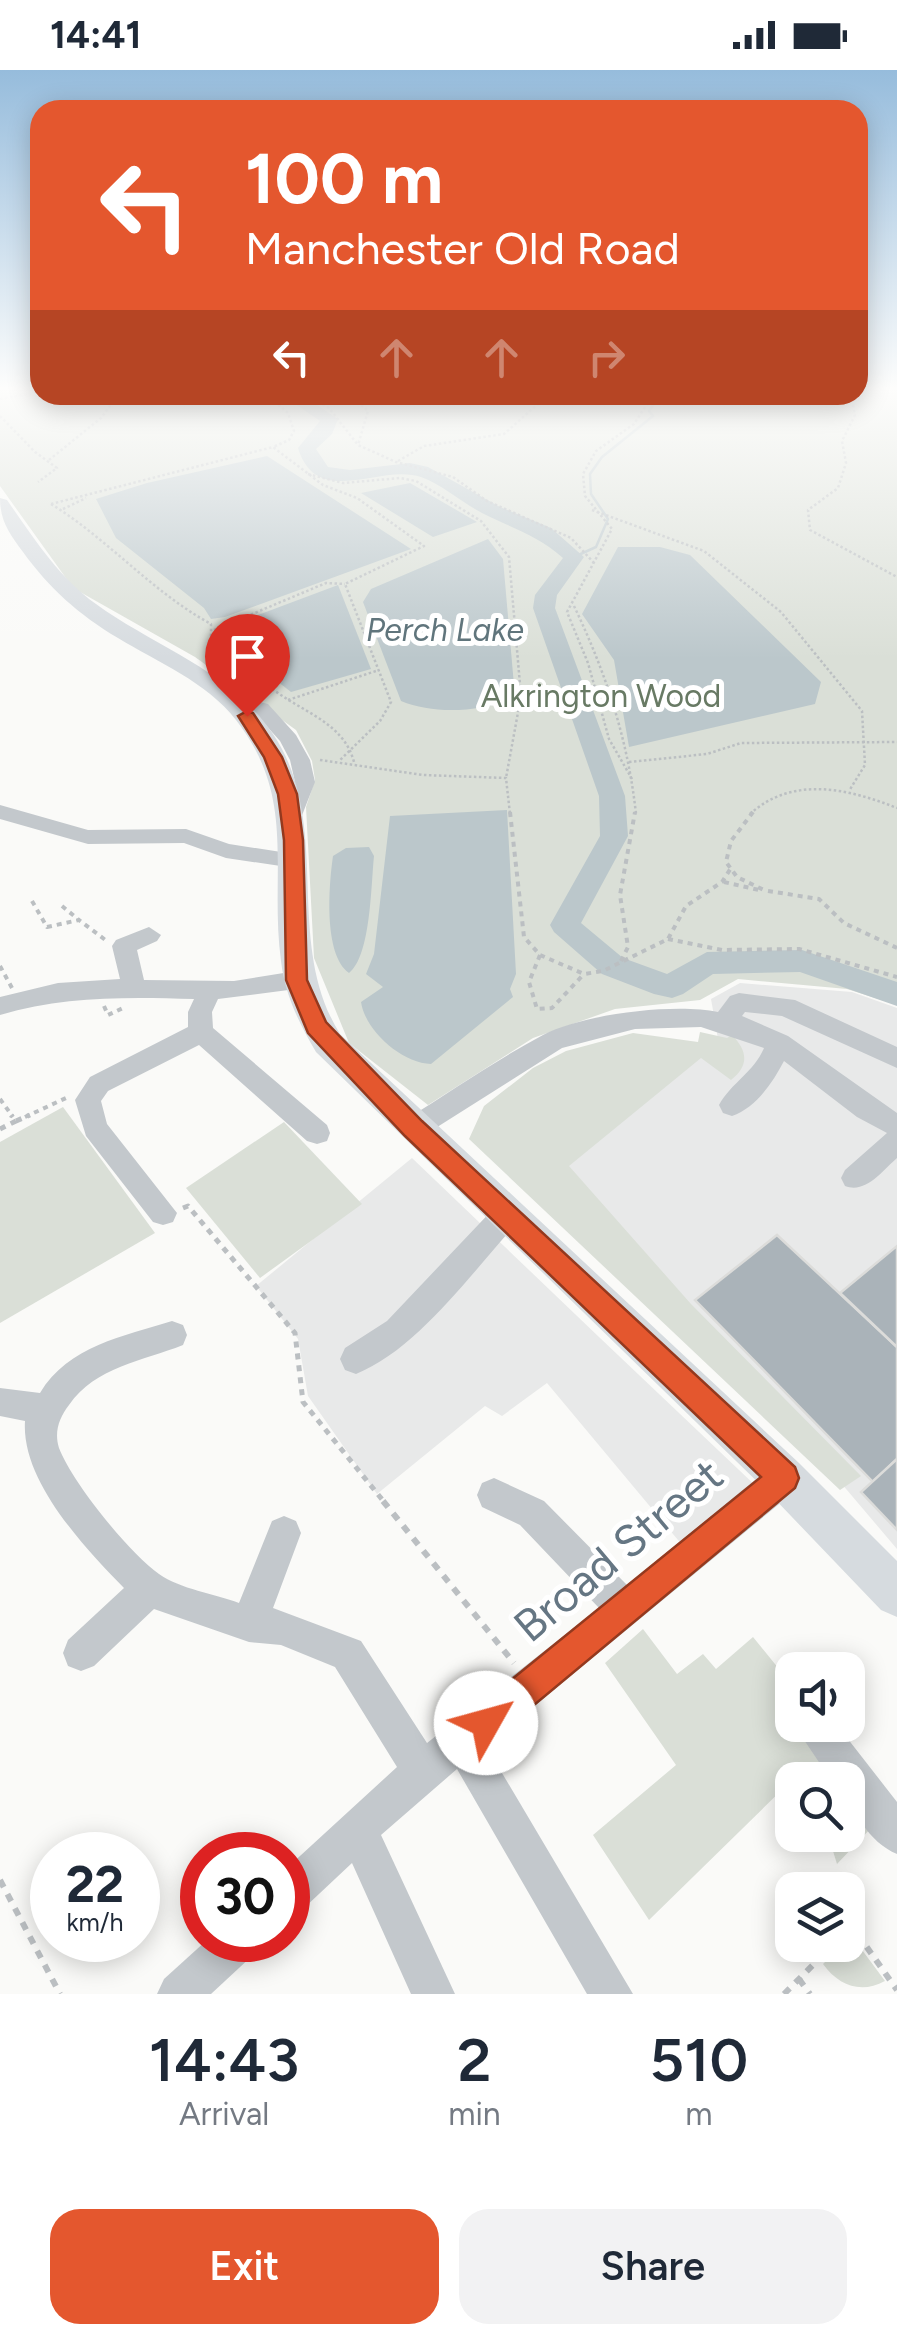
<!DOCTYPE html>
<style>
:root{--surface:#fff;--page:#f2f2f3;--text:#1f2937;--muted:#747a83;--accent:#e4572e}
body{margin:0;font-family:Figtree,sans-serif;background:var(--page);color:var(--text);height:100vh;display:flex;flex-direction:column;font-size:38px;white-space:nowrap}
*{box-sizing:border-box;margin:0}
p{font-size:32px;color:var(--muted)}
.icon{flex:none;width:55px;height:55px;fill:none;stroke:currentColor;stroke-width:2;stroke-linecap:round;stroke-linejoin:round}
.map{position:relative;height:1924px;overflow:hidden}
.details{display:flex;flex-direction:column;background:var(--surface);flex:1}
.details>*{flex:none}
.top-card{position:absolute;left:30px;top:30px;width:838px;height:305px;border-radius:30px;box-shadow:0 5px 25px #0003;background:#e4572e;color:#fff;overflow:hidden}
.fabs{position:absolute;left:775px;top:1582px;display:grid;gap:20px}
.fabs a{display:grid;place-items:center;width:90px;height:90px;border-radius:20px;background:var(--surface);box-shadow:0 5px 25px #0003;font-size:50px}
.speed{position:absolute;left:30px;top:1762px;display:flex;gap:20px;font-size:50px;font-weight:700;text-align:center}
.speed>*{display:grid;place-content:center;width:130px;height:130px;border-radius:50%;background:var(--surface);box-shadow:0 5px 25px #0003;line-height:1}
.speed small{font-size:25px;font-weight:400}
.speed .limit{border:15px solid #d22;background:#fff;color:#111}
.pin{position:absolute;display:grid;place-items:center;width:85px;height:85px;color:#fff;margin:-102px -42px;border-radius:50% 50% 50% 0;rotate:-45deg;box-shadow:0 0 10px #0007}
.pin .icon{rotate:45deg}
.me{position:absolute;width:110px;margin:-55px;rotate:52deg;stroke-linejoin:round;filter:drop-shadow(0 0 8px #0008)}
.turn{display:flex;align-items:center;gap:35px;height:210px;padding:0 50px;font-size:45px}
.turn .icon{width:130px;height:130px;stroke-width:2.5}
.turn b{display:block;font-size:70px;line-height:85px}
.lanes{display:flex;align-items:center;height:95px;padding:0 50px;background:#0003;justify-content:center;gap:50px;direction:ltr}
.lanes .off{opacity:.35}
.eta{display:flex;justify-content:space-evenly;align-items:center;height:170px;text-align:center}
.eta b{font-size:60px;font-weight:600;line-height:70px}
.button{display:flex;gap:20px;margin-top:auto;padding:20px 50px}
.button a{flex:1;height:115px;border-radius:30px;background:var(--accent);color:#fff;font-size:40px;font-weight:600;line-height:115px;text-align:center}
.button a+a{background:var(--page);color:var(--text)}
.status{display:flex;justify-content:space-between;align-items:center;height:70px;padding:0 50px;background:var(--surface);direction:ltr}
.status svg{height:28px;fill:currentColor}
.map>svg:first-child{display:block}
</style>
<div class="status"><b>14:41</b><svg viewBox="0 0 49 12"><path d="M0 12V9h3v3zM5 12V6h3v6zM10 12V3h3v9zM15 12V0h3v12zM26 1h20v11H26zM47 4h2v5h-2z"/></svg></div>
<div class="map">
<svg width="897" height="1924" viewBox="0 0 897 1924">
<rect width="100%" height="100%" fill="#fafaf8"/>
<g fill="#e8e9e9">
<path d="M 740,913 L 852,922 L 897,938 L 897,1479 L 841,1413 L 528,1123 L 718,969 L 711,929 Z"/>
<path d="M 412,1088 L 599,1267 L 758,1418 L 683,1476 L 547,1313 L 502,1346 L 485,1336 L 377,1424 L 308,1326 L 298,1269 L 256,1216 Z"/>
</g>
<g fill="#dadfd7">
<path d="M 0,319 L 40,319 L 40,325 L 858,325 L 858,319 L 897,319 L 897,935 L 847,919 L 738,909 L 700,930 L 615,939 L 533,968 L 428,1035 L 349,973 L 314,888 L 306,737 L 315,710 L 312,691 L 296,660 L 195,587 L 73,518 L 0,416 Z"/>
<path d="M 700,962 L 727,968 L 732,965 C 748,981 749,996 731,1010 L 701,988 L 569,1096 L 691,1234 L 861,1406 L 840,1420 L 469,1069 L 484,1036 L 533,998 L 566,981 L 633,963 L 698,972 Z"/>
<path d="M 63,1037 L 155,1163 L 0,1253 L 0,1072 Z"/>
<path d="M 284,1052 L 362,1134 L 260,1208 L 186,1118 Z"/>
<path d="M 643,1559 L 677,1604 L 703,1584 L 716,1599 L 753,1567 L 792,1615 L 788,1638 L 792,1655 L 800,1655 L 840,1710 L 810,1710 L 806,1700 L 792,1710 L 649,1850 L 593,1765 L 676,1695 L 605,1593 Z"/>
<path d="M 848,1721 L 873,1756 L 837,1794 L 828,1765 L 848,1765 Z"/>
<path d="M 851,1865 L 885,1911 C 861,1924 839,1916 823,1894 L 842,1875 L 848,1875 Z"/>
</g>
<g fill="#bbc7cb">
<path d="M 267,386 L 411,479 L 225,547 L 211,549 L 204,538 L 116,468 L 96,429 L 147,413 Z"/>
<path d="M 410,413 L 477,452 L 433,467 L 361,423 Z"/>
<path d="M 488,469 L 503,489 L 515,627 C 482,642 435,645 401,631 L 363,532 L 371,519 Z"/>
<path d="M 618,477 L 660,477 L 690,485 L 821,612 L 815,634 L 629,677 L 614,590 L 582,544 Z"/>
<path d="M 338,515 L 371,599 L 291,622 L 230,574 L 253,547 Z"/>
<path d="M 507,740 L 516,904 L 510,919 L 513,927 L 431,994 C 401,993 365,960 361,932 L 383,917 L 366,904 L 374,884 L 390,746 Z"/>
<path d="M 369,777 L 374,786 C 371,814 371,886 349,903 C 323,884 329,814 333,786 L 346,778 Z"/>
</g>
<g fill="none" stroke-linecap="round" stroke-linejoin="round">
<path stroke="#bbc7cb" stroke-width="2.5" d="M 574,487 L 596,477 L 608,449 L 591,424 L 590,404 L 602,387 L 653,346 L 649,341 L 660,325"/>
<path fill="#bbc7cb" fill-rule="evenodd" d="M 282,325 L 302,325 L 338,349 L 332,364 L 316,379 L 328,397 L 350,400 L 410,393 L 428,397 L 500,437 L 551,458 L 584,487 L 557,525 L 555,538 L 625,726 L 628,766 L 581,853 L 623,888 L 667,904 L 707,882 L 802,880 L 897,912 L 897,936 L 800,902 L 713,904 L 683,924 L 672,928 L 654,924 L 602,904 L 554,862 L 550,855 L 600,766 L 599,726 L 533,538 L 535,525 L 563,488 C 538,465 511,458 482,443 C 461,432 443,415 421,407 C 380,393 317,440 298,378 L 320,351 Z"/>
</g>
<g fill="#aab3b9" stroke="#dcdcda" stroke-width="2.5">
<path d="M 777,1165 L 897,1277 L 897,1389 L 873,1412 L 695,1230 Z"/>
<path d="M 897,1176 L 897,1277 L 840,1223 Z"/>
<path d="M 897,1389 L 897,1460 L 861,1422 Z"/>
</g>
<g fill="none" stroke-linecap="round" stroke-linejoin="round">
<g stroke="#bbbfc2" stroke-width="2.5" stroke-dasharray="2.5 2.5" stroke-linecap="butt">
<path d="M 267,325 L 288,343 L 294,361 L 289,370 L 273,377 L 323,415 L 357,428 L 424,476 L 345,514 L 391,632 L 380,651 L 339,691"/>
<path d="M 305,325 L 329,338 L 358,375 L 396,392 L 453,407 L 487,431 L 571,468 L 594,493"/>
<path d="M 350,325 L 368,341 L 358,375"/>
<path d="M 851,325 L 855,345 L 842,371 L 846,393 L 838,418 L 808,440 L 810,460 L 897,507"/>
<path d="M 0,329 L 40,322"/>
<path d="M 0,346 L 35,382 L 57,398 L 38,412"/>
<path d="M 49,390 L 101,348 L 118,325"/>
<path d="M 398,391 L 424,376 L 504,364 L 548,325"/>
<path d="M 308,404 L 343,413 L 400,408 L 416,411 L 481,451 L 509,487 L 521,626 L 506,708"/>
<path d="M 51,434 C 108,469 152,522 211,554 L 211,571 C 236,590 260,612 287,629 C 314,646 345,658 354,692"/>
<path d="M 51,434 L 273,377"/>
<path d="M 63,439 L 86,428"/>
<path d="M 592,440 L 704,481 L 781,542 L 862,641 L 865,695 L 849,721"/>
<path d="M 574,536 C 606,603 628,670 636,744"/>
<path d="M 214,560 L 326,513 L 345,514"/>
<path d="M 288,630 L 379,600"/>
<path d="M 320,690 L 423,705 L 506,708 L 510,744"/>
<path d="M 629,692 L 707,684 L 741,673 L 897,672"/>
<path d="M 632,709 L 609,669 L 588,593 L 567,542 L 612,459 L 585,426 L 583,404 L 596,381 L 634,354 L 653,325"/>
<path d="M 750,744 C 793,705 849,719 897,738"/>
</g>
<g stroke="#bbbfc2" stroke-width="4" stroke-dasharray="5 5" stroke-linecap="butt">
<path d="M 510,742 L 524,867 L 540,885 L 584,904 L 603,901 L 668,869 L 686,836 L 722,812 L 731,798"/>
<path d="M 753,742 L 731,771 L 726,792 L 737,807 L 766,821"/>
<path d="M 724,812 L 759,820"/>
<path d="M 768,821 L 819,829 L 844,853 L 897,878"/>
<path d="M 32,831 L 47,857 L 79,850 L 108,872"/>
<path d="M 62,836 L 79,850"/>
<path d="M 668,869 L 722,880 L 799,879 L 897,907"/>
<path d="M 540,885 L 529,912 L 537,939 L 552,938 L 584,904"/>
<path d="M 621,891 L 628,877 L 620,825 L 635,742"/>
<path d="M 0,896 L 12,918"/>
<path d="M 104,936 L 108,945 L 123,938"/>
<path d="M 0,1029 L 13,1047"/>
<path d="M 25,1047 L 66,1028"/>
</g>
<g stroke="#bbbfc2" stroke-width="5" stroke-dasharray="6 6" stroke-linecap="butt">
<path d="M 16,1051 L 30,1045"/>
<path d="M 0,1059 L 16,1051 L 11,1045"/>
<path d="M 183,1138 L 188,1136 L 295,1263 L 303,1332 L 385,1433"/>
</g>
<g stroke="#bbbfc2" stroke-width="6" stroke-dasharray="8 8" stroke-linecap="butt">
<path d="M 383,1431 L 514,1593"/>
<path d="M 0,1810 L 60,1924"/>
<path d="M 848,1861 L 852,1856 L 897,1920"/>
<path d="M 799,1909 L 810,1924"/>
<path d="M 784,1924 L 833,1875"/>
</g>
<g fill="#c3c8cc" fill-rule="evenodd">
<path d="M 233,625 L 268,634 L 296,665 L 310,690 L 315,712 L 299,753 L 292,755 L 282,748 L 295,712 L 290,690 L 280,671 L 254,642 L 226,635 L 226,627 Z"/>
<path d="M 0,735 L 88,760 L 186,759 L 229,774 L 294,784 L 305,791 L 294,798 L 226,788 L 184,773 L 88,774 L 0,749 Z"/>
<path d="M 149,857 L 161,865 L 157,871 L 137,880 L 144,910 L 234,911 L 296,901 L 304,904 L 308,910 L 296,919 L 218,929 L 212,942 L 213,958 L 327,1055 L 330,1063 L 327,1071 L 317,1074 L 307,1071 L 199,975 L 108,1021 L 101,1031 L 107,1054 L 177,1143 L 173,1152 L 163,1155 L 153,1152 L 86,1066 L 75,1030 L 90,1007 L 188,957 L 188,942 L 194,929 C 127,927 64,926 0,945 L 0,927 L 58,913 L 120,909 L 112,876 L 116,870 Z"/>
<path d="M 739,923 L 795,930 L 897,977 L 897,998 L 782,946 L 745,942 L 742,946 L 788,966 L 897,1043 L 897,1088 C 882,1101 866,1124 845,1116 L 841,1108 L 845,1100 L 887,1063 L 857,1047 L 784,991 C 773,1012 756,1038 732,1046 L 723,1043 L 719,1035 C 731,1013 754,1002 764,978 L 701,957 L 635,959 L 562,978 L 423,1066 L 414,1069 L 405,1066 L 401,1058 L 405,1050 C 450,1022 496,990 543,965 C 583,944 674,933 718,942 L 730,926 Z"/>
<path d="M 507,1132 L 517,1135 L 521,1144 L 517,1153 C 472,1202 418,1279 356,1304 L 345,1300 L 340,1289 L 345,1278 L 387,1251 L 497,1135 Z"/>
<path d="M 172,1251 L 183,1255 L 187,1265 L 183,1275 C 143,1291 95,1297 69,1335 C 59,1348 54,1362 59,1378 C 72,1412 129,1483 159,1504 C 180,1519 215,1524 239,1533 L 272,1451 L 284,1446 L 296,1451 L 301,1463 L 273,1538 L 361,1571 L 427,1673 L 599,1538 L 520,1455 L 482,1437 L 477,1425 L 482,1413 L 494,1408 L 544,1431 L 627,1515 L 772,1396 L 784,1391 L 796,1396 L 801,1408 L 796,1420 L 486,1676 L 633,1924 L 587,1924 L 457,1699 L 381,1765 L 455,1924 L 411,1924 L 352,1793 L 303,1839 L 288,1844 L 288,1797 L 397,1697 L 335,1597 L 281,1575 L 249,1572 L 154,1539 L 94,1596 L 81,1601 L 68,1596 L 63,1583 L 68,1570 L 124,1518 C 85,1478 21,1411 25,1351 L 0,1346 L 0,1318 L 40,1323 C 68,1276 124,1266 172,1251 Z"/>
<path d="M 794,1655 L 837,1655 L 897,1732 L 897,1784 C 870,1773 848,1739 848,1710 L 831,1710 Z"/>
<path d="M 207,1870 L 259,1870 L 253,1885 L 211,1924 L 157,1924 L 164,1909 Z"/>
</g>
<path fill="#d6dbdf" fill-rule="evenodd" d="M 0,428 L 7,430 C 33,467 58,507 96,534 C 155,577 230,600 273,664 C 334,755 282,871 340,964 L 799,1393 L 897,1491 L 897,1547 L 881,1540 L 769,1423 L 316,982 C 299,953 285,925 281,891 C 269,802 298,729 236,650 C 207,612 157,592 118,568 C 79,545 49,518 23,482 C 9,463 0,451 0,428 Z"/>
</g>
<linearGradient id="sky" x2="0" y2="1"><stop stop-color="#96bcdc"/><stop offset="0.54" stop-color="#fdfdfc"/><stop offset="1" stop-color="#fdfdfc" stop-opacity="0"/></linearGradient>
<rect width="897" height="589" fill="url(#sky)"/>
<path fill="#e4572e" stroke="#94391e" stroke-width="2.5" d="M 247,641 L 253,643 L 282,687 L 297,724 L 303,770 L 307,910 L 326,952 L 422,1051 L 795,1397 L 799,1408 L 795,1418 L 498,1665 L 486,1670 L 474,1665 L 469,1653 L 474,1640 L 761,1407 L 405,1066 L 308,963 L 286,910 L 284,770 L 278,724 L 264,687 L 238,646 Z"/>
<g text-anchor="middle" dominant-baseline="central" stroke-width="10" stroke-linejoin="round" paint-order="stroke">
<g font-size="32" font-style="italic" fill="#60757c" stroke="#fff">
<text x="445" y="560">Perch Lake</text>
</g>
<g font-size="32" fill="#687a64" stroke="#fff">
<text x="601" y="626">Alkrington Wood</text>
</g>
<g font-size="45" fill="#657683" stroke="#fff">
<text transform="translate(618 1480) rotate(-40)">Broad Street</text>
</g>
</g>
</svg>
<div class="fabs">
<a><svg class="icon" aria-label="sound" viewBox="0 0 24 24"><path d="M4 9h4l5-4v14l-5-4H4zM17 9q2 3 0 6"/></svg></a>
<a><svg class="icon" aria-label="search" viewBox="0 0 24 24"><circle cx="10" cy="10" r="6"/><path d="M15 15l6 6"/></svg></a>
<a><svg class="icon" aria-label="layers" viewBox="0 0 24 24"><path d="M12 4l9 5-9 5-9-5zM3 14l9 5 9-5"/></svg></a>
</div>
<div class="speed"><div>22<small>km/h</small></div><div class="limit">30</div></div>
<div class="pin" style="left:247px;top:646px;background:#d93025"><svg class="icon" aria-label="arrive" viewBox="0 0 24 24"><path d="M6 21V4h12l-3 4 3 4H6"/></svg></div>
<svg class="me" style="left:486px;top:1653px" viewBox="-20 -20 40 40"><circle r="19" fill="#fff"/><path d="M0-13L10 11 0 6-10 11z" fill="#e4572e"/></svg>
<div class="top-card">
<div class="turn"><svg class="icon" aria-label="left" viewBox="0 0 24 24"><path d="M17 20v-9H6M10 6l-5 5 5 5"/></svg><div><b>100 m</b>Manchester Old Road</div></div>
<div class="lanes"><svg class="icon" aria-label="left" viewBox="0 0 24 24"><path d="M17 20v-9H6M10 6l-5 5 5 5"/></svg><svg class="icon off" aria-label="ahead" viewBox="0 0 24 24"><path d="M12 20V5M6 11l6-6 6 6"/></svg><svg class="icon off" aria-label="ahead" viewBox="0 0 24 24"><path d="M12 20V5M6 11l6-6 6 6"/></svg><svg class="icon off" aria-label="right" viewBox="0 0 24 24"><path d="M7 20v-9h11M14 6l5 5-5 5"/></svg></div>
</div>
</div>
<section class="details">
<div class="eta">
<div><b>14:43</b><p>Arrival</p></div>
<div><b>2</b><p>min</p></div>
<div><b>510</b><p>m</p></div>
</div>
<div class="button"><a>Exit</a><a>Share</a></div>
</section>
